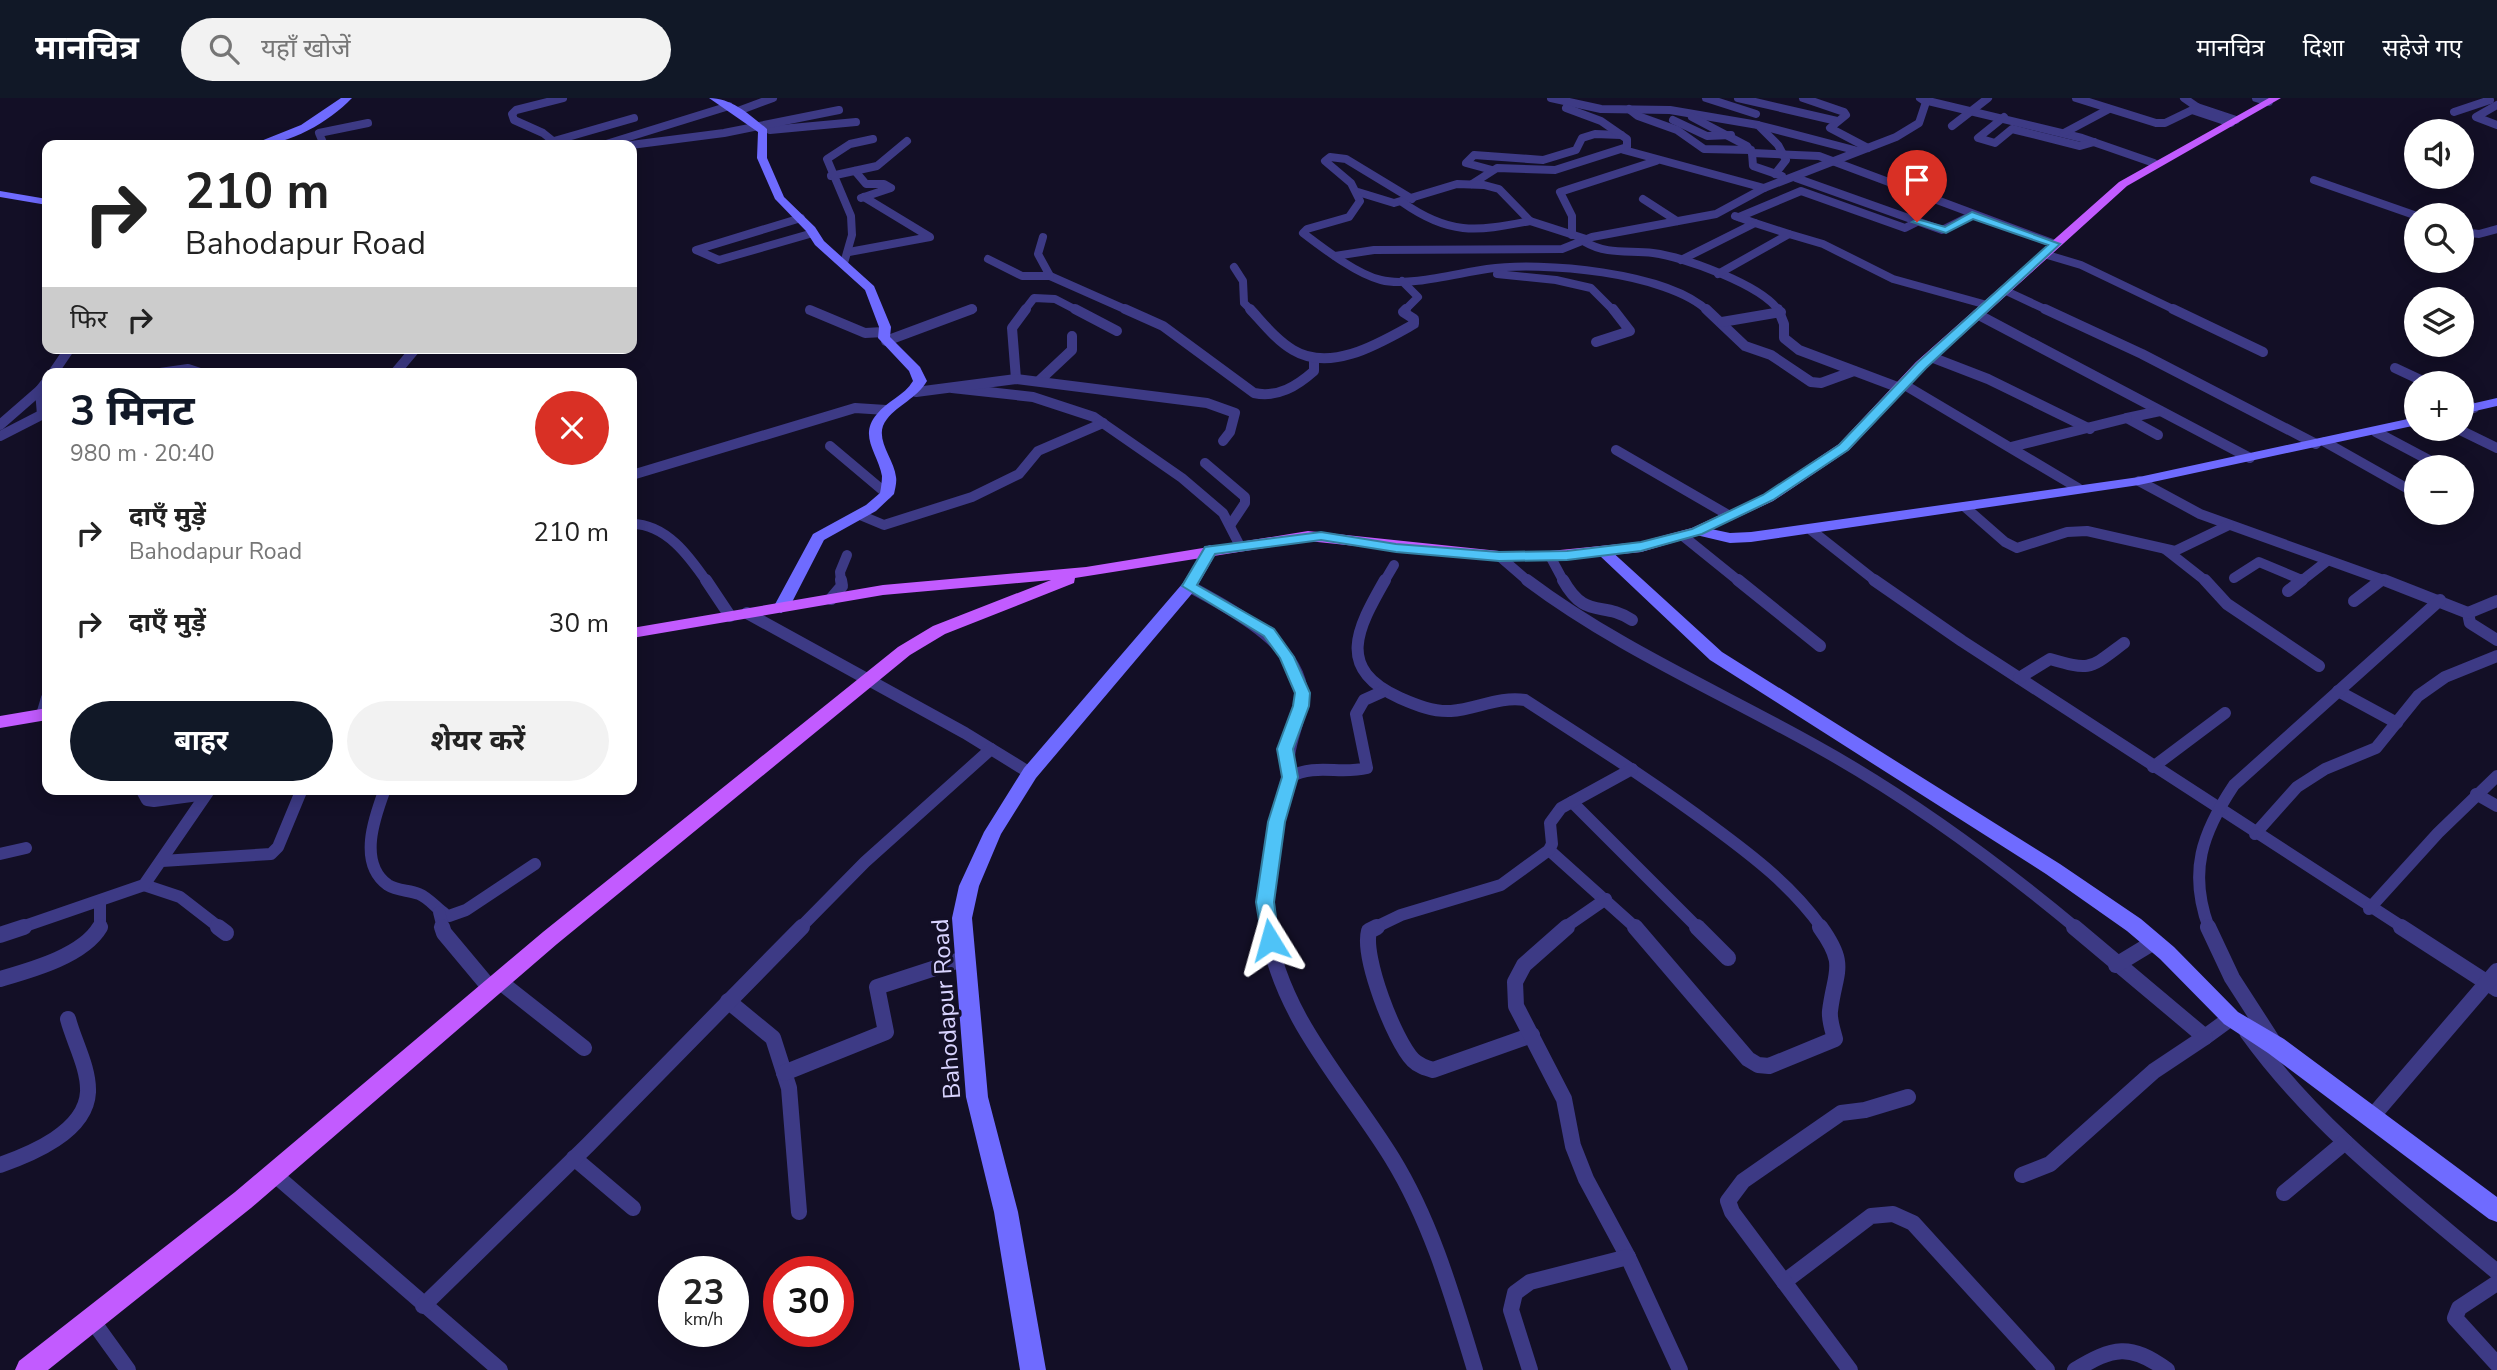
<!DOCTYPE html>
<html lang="hi">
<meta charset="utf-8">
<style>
:root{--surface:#fff;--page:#f2f2f2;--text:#222;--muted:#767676;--accent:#111827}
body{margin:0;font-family:"Nunito Sans","Noto Sans Devanagari",sans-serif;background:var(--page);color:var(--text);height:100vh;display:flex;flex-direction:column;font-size:26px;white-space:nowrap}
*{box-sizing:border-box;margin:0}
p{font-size:23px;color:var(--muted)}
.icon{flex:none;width:38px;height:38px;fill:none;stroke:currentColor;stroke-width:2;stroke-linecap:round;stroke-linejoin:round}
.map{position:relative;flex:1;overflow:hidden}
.panel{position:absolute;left:42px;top:270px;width:595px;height:427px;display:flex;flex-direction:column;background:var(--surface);border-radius:14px;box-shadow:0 4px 18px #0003}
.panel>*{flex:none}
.hud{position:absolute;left:42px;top:42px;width:595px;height:214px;border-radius:14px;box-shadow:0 4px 18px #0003;background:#fff;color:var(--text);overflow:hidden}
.fabs{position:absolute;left:2404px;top:21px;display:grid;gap:14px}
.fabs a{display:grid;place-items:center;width:70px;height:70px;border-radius:50%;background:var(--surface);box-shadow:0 4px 18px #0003;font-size:35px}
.speed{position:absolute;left:658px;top:1158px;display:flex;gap:14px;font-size:35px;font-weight:700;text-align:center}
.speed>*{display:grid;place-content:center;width:91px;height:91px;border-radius:50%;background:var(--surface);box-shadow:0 4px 18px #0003;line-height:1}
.speed small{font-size:18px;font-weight:400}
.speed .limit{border:10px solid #d22;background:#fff;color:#111}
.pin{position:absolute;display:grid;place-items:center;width:60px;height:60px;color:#fff;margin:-72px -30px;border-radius:50% 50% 50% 0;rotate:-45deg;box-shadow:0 0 7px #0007}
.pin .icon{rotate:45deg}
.me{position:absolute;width:77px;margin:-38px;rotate:352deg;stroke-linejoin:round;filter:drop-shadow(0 0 5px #0008)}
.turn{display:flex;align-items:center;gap:24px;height:147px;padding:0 28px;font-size:32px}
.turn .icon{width:91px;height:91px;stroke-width:2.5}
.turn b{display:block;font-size:49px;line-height:60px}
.then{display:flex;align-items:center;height:66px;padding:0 28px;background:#0003;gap:14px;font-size:26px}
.round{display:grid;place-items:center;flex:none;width:74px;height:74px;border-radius:37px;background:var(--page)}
.summary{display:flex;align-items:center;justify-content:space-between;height:119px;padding:0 28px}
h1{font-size:42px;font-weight:700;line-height:52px;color:var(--accent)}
.action{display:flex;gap:14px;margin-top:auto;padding:14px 28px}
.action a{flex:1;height:80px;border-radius:42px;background:var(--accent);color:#fff;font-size:28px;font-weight:700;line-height:80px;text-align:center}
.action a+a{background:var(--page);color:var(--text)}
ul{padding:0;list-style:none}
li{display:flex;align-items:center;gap:21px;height:91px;padding:0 28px}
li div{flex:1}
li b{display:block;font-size:26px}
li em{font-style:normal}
header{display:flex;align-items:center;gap:42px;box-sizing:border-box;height:98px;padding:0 35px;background:var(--accent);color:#fff}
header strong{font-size:33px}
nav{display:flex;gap:38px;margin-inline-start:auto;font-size:24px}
.search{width:490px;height:63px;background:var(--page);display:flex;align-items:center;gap:18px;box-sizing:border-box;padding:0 24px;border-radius:38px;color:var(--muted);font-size:26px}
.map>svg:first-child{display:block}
</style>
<header>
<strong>मानचित्र</strong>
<div class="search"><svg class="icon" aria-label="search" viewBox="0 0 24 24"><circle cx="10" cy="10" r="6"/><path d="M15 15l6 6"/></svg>यहाँ खोजें</div>
<nav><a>मानचित्र</a><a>दिशा</a><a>सहेजे गए</a></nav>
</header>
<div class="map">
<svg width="2497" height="1272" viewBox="0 0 2497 1272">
<rect width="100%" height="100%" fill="#130f26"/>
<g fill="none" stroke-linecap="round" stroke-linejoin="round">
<g stroke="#3d3a85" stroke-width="8">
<path d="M 1551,0 L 1601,11 L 1670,12 L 1758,27 L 1778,47 L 1786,62 L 1775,76"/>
<path d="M 1706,0 L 1756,16"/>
<path d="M 1738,0 L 1837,23"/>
<path d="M 1803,0 L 1844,14 L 1846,17 L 1830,30 L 1868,50"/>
<path d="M 2076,0 L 2156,25 L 2165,25 L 2192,12"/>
<path d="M 2184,0 L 2197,9"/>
<path d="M 2256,0 L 2269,4"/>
<path d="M 1924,2 L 2082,40 L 2154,65"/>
<path d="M 2497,7 L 2476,19 L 2497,27"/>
<path d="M 1629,11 L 1638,18 L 1677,32 L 1704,51 L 1751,52"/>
<path d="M 738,13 L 773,0"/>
<path d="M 2454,14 L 2490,2"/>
<path d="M 1692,19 L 1747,48 L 1752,55 L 1753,68 L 1782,78"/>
<path d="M 2004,19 L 1978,40 L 1995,45 L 2012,31 L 2080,48 L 2094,44"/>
<path d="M 1673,22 L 1707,38 L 1731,37"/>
<path d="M 2231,25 L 2192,12 L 2197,9 L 2236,22"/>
<path d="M 1758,27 L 1858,53"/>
<path d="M 1952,28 L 1988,0"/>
<path d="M 770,32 L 856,24"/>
<path d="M 2064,35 L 2109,11"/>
<path d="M 554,43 L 634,20"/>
<path d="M 324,47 L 319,35 L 368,25"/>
<path d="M 558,47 L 543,35 L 514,22 L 512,16 L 516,12 L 563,0"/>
<path d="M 603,47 L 729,8"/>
<path d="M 631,47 L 724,35 L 839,12"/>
<path d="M 1624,52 L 1764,90"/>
<path d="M 1752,55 L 1819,58 L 2055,146"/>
<path d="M 1492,72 L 1466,65 L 1474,57 L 1543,62 L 1576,52 L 1582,40 L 1595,36 L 1621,37"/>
<path d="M 855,73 L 866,86 L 884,86 L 891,90 L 861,100"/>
<path d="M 831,78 L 877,68 L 907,43"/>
<path d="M 1796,80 L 1942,132 L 1972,117"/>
<path d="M 2314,82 L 2417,118"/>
<path d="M 1472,86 L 1497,70 L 1555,72 L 1627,49 L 1627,41 L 1601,23 L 1566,10"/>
<path d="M 1358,94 L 1394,105 L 1457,86 L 1484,87 L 1499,91 L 1530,123 L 1586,141"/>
<path d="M 1412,101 L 1346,61 L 1330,59 L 1325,63 L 1351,85 L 1360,103 L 1349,119 L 1307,131 L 1303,135 C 1323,150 1356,176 1381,182 C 1408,189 1458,175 1487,171 C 1541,163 1667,174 1708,213"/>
<path d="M 1643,101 L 1677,123"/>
<path d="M 1402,104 C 1449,137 1475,134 1530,123"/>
<path d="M 1739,119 L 1801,93 L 1905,130 L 1917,124"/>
<path d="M 801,120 L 696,152 L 719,162 L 813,135"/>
<path d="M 2462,134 L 2479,136 L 2497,131"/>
<path d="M 1789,136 L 1823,146 L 1893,181 L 1987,207"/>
<path d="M 1572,137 L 1572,118 L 1560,94 L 1656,63"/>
<path d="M 1043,139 L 1038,156 L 1050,178 L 1129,213"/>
<path d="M 1585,144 C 1607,157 1629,152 1653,155 C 1684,159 1762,187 1779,213"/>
<path d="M 849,154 L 930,139 L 864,99"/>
<path d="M 2044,156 L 2081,167 L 2177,213"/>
<path d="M 1335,158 L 1374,152 L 1562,151 L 1592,139 L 1716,116 L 1764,90 L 1896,39 L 1919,25 L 1926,4 L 1920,0"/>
<path d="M 988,161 L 1022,178 L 1050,178"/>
<path d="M 1681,162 L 1755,125 L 1735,118"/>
<path d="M 844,165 L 852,137 L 851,118 L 827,61 L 850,46 L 873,41"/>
<path d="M 1234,169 L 1243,183 L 1244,205 L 1252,213"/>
<path d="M 1497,176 L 1556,182 L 1591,190 L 1614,213"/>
<path d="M 1718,176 L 1789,136 L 1755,125"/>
<path d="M 1402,183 L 1418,199 L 1404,213"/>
<path d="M 2004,192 L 2049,213"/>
<path d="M 968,213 L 973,211"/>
<path d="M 1024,213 L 1034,200 L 1055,201 L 1078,213"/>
</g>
<g stroke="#3d3a85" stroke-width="10">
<path d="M 1075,211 L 1117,233"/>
<path d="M 1125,211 L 1163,228 L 1254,295 C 1278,300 1297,288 1314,273 L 1314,261"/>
<path d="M 1250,211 C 1263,225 1276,242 1293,252 C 1331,275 1380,245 1414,226 L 1414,221 L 1403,214 L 1406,211"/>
<path d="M 1706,211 L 1745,248 L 1771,257 L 1811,284 L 1821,285 L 1854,273"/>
<path d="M 1778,211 L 1784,226 L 1784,240 L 1799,252 L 1900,290"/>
<path d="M 2045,211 L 2142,256 L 2316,346"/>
<path d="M 2173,211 L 2263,254"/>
<path d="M 810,212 L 865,235 L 884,234"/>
<path d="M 1977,216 L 2250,360"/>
<path d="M 1722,224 L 1781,214"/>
<path d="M 886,243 L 972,211"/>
<path d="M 1596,244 L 1630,233 L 1613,211"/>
<path d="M 1931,259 L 1988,281 L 2090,331"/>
<path d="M 2395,270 L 2427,285"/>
<path d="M 53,275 L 70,250"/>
<path d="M 160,275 L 188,271 L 200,275"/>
<path d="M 395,275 L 416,250"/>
<path d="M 1016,281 L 1012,230 L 1026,211"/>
<path d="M 1040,282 L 1072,252 L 1072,238"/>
<path d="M 1903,286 L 2078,390"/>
<path d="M 952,290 L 1033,299 L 1094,319 L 1182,380 L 1223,415 L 1240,448"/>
<path d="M 916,294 L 1016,281 L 1207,305 L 1235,315 L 1230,334 L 1223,343"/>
<path d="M 2462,303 L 2474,310"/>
<path d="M 42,317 L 40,292 L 47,283"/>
<path d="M 0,327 L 40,292"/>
<path d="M 2458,331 L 2497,350"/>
<path d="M 2376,334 L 2442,369"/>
<path d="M 2158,337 L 2127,320 L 2160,313"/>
<path d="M 0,338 L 47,314"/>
<path d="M 2325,344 L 2417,396"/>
<path d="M 830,348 L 887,396"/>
<path d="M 2011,349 L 2127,320"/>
<path d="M 1616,352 L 1730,418"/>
<path d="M 1205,365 L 1245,399 L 1245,405 L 1231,426"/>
<path d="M 632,377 L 855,310 L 886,312"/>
<path d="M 2462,380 L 2468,383"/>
<path d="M 2139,383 L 2200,416 L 2389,484"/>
<path d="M 1965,409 L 2005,444 L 2017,450 L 2067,434 L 2087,433 L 2175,453 L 2229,427"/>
<path d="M 860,417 L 884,427 L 972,399 L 1019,376 L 1038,353 L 1103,325"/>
<path d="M 632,426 C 666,426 689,458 707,484"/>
<path d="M 1811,432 L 1877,484"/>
<path d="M 1683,438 L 1740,484"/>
<path d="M 2165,451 L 2207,484"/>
<path d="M 1499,458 L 1529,484"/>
<path d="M 1550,458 L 1564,484"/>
<path d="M 2234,480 L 2259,464 L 2302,482"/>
<path d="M 841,484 L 840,474 L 847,457"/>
<path d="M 1384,484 L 1394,467"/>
<path d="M 2300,484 L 2327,463"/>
</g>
<g stroke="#3d3a85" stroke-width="12">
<path d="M 706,482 L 730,518"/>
<path d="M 1385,482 C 1357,531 1335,571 1400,600 C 1416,607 1433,614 1451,613 C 1477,611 1499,598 1525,602 C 1588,643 1652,683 1712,728 C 1754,759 1792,788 1822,830"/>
<path d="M 1527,482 C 1616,549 1720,594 1816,648 C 1910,700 1994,762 2076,830"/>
<path d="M 1563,482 C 1586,523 1602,502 1632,522"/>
<path d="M 1738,482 L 1820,548"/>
<path d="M 1874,482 L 1962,543 L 2404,830"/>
<path d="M 2205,482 L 2227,506 L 2319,568"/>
<path d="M 2384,482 L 2468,515 L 2470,525 L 2497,542"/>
<path d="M 1189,488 C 1227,509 1305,548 1302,601 C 1300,629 1284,649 1290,679"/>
<path d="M 2288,493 L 2302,482"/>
<path d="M 831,501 L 842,488 L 841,482"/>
<path d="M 2354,503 L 2380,483"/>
<path d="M 747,515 L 965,635 L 1030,675"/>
<path d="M 2468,515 L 2497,503"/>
<path d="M 2019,580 L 2050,561 C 2092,573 2089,571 2124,545"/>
<path d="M 2338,593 L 2397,625"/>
<path d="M 42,617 L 47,600"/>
<path d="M 2153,669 L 2225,615"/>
<path d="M 141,691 L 147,702 L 154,703 L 206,696"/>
<path d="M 385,691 C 375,718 357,765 388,787 C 397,793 409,792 419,796 C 429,800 436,810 445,816 L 449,818 L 466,812 L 535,766"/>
<path d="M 2476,696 L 2497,708"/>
<path d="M 1572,704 L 1698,830"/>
<path d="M 2255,736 L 2297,689 L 2325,671 L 2376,650 L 2418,598 L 2445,579 L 2497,558"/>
<path d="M 1549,752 L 1636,830"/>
<path d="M 0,756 L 26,750"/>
<path d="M 162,763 L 271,756 L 278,749 L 302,691"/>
<path d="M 144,787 L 180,799 L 220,830"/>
<path d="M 2369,811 L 2438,735 L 2497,678"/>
<path d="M 439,814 L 443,830"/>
<path d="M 19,830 L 144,787 L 210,691"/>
<path d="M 100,830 L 100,804"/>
<path d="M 800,830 L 865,764 L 991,651"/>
<path d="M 1267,830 C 1259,780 1277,727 1290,679 C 1316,665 1340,677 1367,670 L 1356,616 L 1364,602 L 1384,593"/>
<path d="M 1374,830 L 1401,817 L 1501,787 L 1549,752 L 1552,746 L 1550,725 L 1561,710 L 1632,671"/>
<path d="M 1564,830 L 1606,801"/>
<path d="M 2209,830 C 2188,774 2202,735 2234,687 L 2440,502"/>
</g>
<g stroke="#3d3a85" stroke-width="16">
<path d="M 218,829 L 226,835"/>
<path d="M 442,829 L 444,835 L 490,890"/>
<path d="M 1267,829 C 1281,920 1345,984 1392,1060 C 1432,1125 1453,1200 1475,1272"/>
<path d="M 1377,829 L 1369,833 C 1362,859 1394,942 1413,962 C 1419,968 1426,970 1433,972 L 1532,937"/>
<path d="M 1567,829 L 1524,867 L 1515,884 L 1516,908 L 1564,1001 L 1573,1048 L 1586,1081 L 1628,1159 L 1680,1272"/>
<path d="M 1635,829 L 1748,961 L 1758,967 L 1769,968 L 1835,941 C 1833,933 1829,922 1830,913 C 1835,872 1848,868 1820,829"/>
<path d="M 1697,829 L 1728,860"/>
<path d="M 2074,829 L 2205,939 L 2231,920"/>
<path d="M 2208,829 L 2232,880 L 2272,942"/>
<path d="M 2401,829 L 2497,891"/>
<path d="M 0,837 L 24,829"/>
<path d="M 2116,867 L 2154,844"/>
<path d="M 0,881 C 31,872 83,858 100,829"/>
<path d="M 499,883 L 584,950"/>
<path d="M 728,903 L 773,940 L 789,990 L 799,1114"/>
<path d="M 2247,934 C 2316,1030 2408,1099 2497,1174"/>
<path d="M 784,975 L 886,934 L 877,889 L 966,860"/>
<path d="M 2371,1020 L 2497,873"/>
<path d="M 574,1060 L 633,1110"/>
<path d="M 0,1067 C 31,1056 86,1034 88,994 C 89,970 74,944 68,921"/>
<path d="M 274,1076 L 500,1272"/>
<path d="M 2022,1077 L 2050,1066 L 2154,973 L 2205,939"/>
<path d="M 2284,1095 L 2345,1044"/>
<path d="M 1784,1184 L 1871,1118 L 1893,1116 L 1913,1125 L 2047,1272"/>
<path d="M 2497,1185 L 2459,1210 L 2455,1220 L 2497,1266"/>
<path d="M 423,1208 L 588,1047 L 802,829"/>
<path d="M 92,1222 L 128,1272"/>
<path d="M 1530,1272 L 1511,1212 L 1515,1195 L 1530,1184 L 1628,1159"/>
<path d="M 1850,1272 L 1732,1114 L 1728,1103 L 1743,1083 L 1841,1015 L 1865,1012 L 1908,999"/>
<path d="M 2075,1272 C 2113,1249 2130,1245 2167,1272"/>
</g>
<g fill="#6f6bff" fill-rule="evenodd">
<path d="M 341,0 L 352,0 C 328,25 286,49 251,47 L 301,27 Z"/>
<path d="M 709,0 C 732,0 750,17 767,31 L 767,60 L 784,99 L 815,129 L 824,143 L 874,188 L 891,229 L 890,239 L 920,269 L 927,283 C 916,301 899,306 887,321 C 872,339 894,360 896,379 C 897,384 895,391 894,396 L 876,413 L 824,442 L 789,510 L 781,515 L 773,510 L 813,436 L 866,407 L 880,395 C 881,390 882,383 882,378 C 878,355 858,338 877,316 C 887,303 904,298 913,283 L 909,273 L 878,240 L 879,229 L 865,192 L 815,147 L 806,133 L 775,101 L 757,60 L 758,34 Z"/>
<path d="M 0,93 L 47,101 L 47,107 L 0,99 Z"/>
<path d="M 2497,300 L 2497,308 L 2462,316 L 2462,308 Z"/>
<path d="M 2417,319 L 2417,327 L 2139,387 L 1751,444 L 1730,445 L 1692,436 L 1690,433 L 1697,428 L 1730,435 L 1751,434 L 2139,379 Z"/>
<path d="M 1210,447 L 1218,452 L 1195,492 L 1036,680 L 1001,736 L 979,788 L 972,820 L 988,999 L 1018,1114 L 1046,1272 L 1020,1272 L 994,1114 L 966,999 L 952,820 L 959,788 L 984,734 L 1024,670 L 1183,485 L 1205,449 Z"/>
<path d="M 1604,449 L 1609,451 L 1722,554 L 2060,766 L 2141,821 L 2174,849 L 2238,914 L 2284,941 L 2497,1099 L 2497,1124 L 2489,1121 L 2268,955 L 2224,926 L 2160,861 L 2127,833 L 2046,776 L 1710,562 L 1599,457 L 1596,454 Z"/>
</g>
<g fill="#c25bff" fill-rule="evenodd">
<path d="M 2269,0 L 2281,0 L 2127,88 L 1926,270 L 1849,352 L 1773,403 L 1702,436 L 1641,454 L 1550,463 L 1499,463 L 1308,443 L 1075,480 L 1074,485 L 945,536 L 910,557 L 557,846 L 251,1110 L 48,1272 L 15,1272 L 19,1263 L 235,1094 L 543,834 L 898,549 L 933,528 L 1051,482 L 883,497 L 632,540 L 632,530 L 883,487 L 1086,469 L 1308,433 L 1499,453 L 1550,453 L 1640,444 L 1692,430 L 1763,397 L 1839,346 L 1916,264 L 2119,84 Z"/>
<path d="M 47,610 L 47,622 L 0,630 L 0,618 Z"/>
</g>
</g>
<path fill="#4fc3f7" stroke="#337fa1" stroke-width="2" d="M 1972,114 L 2060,146 L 1926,270 L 1848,352 L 1773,402 L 1702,436 L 1641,453 L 1567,462 L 1499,463 L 1396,454 L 1321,442 L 1215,456 L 1197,487 L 1274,531 L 1294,559 L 1310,595 L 1309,608 L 1293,651 L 1298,679 L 1285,724 L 1274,804 L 1279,842 L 1276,847 L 1263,847 L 1256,804 L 1268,724 L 1282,679 L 1277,651 L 1293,608 L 1295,595 L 1280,560 L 1264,538 L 1182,488 L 1205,449 L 1321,434 L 1396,446 L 1499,454 L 1567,453 L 1641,444 L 1692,431 L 1763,397 L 1839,347 L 1917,265 L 2048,147 L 1973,121 L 1946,135 L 1912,124 L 1917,121 L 1945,129 Z"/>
<g text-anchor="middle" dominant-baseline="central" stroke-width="6" stroke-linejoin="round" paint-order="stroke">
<g font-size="24" fill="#d9d4ff" stroke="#130f26">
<text transform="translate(946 911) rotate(-94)">Bahodapur Road</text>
</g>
</g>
</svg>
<div class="fabs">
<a><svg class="icon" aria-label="sound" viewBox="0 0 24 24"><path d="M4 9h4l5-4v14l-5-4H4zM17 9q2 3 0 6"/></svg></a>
<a><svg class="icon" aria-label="search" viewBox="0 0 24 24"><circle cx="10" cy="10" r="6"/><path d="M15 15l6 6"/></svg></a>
<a><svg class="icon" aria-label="layers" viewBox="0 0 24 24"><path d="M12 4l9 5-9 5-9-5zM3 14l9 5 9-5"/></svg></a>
<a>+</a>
<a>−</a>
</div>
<div class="speed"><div>23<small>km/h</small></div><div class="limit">30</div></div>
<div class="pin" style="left:1917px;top:124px;background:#d93025"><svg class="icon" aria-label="arrive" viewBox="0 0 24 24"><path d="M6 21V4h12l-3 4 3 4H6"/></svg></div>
<svg class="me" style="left:1270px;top:842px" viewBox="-20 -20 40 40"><path d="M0-17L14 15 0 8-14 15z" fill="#4fc3f7" stroke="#fff" stroke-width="4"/></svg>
<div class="hud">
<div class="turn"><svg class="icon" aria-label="right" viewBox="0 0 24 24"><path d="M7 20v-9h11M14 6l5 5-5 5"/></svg><div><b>210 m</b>Bahodapur Road</div></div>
<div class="then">फिर<svg class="icon" aria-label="right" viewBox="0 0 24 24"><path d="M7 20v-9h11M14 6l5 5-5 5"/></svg></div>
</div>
<section class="panel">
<div class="summary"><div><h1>3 मिनट</h1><p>980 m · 20:40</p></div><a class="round" style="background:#d93025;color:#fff"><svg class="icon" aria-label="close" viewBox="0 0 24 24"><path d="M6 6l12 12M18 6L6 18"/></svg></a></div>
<ul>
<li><svg class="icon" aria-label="right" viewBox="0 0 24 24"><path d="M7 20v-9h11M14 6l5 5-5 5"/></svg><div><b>दाएँ मुड़ें</b><p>Bahodapur Road</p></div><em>210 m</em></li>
<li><svg class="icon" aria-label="right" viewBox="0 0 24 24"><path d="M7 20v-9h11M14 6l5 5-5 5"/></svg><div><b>दाएँ मुड़ें</b></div><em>30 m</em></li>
</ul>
<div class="action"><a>बाहर</a><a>शेयर करें</a></div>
</section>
</div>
